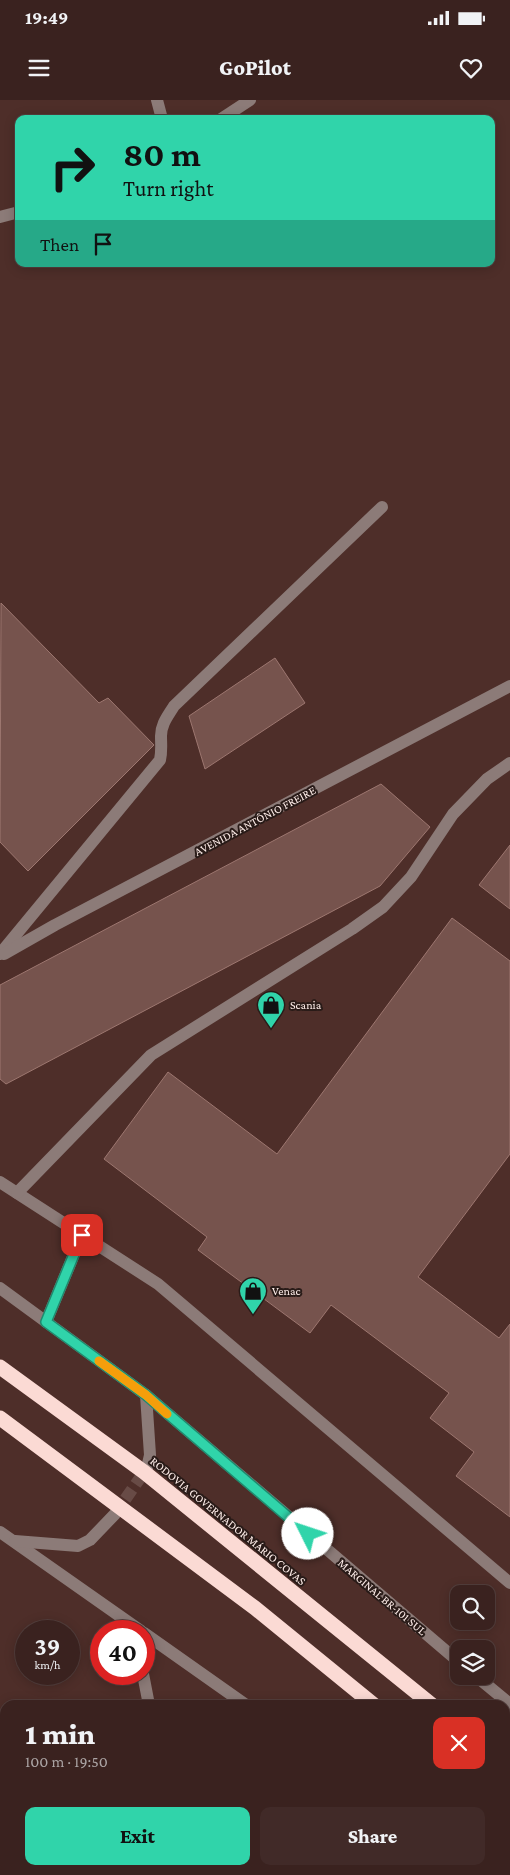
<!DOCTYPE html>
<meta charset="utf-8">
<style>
:root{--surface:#3a221f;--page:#412a28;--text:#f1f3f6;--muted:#aba4a4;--line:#543f3d;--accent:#30d4aa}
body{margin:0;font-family:"Crimson Pro",serif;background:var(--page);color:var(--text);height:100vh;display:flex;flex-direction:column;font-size:19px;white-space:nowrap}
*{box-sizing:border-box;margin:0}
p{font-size:16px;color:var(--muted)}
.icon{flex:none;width:28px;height:28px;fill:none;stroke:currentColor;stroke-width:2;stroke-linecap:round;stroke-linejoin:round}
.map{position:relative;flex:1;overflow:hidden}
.drawer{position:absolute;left:0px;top:1600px;width:510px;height:175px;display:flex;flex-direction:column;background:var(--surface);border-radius:15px 15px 0 0;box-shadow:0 2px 12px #0003,0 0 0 1px var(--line)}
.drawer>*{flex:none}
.guide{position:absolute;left:15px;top:15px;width:480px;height:152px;border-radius:10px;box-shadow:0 2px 12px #0003,0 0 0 1px var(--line);background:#30d4aa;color:#111;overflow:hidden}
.controls{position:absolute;left:450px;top:1485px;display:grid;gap:10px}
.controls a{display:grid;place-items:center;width:45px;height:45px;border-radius:10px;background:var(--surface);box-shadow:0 2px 12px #0003,0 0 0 1px var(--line);font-size:25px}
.speed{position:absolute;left:15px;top:1520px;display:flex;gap:10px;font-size:25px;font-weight:700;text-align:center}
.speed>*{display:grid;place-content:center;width:65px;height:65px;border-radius:50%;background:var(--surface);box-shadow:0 2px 12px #0003,0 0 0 1px var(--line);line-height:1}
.speed small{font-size:12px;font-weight:400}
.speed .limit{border:8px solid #d22;background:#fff;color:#111}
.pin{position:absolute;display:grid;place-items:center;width:42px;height:42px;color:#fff;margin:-21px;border-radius:10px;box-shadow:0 2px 8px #0006}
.me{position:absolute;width:55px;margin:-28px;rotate:311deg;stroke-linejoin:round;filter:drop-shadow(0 0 4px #0008)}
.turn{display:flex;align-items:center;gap:18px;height:105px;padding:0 25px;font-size:22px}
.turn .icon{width:65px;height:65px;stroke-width:2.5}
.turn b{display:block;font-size:35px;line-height:42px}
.then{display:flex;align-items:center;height:48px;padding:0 25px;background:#0003;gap:10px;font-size:19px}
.round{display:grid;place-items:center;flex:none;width:52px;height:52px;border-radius:10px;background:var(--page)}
.headline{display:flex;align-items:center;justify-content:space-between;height:85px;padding:0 25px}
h1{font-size:30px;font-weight:800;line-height:38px}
.cta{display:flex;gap:10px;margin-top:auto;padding:10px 25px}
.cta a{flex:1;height:58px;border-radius:10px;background:var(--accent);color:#111;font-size:20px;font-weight:800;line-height:58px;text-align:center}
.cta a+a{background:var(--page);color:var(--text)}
.status{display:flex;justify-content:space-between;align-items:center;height:35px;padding:0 25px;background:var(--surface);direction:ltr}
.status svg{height:14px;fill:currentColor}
header{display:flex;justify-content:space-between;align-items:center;height:65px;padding:0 25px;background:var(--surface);font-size:22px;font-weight:800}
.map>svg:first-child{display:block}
</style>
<div class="status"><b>19:49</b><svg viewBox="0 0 49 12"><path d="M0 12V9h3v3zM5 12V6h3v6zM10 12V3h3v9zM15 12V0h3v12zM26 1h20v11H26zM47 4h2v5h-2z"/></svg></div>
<header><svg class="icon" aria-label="menu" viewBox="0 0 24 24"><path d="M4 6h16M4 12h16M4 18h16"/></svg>GoPilot<svg class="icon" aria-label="heart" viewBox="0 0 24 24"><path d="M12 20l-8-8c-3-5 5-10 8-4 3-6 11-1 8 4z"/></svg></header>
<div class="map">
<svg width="510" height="1775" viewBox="0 0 510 1775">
<rect width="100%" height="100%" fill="#4e2e29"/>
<g fill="#76534d" stroke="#9d7770">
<path d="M 1,503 L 99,603 L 108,598 L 154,645 L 28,771 L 0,742 Z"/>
<path d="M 275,558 L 305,603 L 205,669 L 189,616 Z"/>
<path d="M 381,684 L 430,727 L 380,786 L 6,984 L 0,979 L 0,885 Z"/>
<path d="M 510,745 L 510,809 L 479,785 Z"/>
<path d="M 452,818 L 510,861 L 510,1054 L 418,1177 L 499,1238 L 510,1224 L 510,1417 L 456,1376 L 474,1352 L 430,1318 L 449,1293 L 331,1205 L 310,1233 L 198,1150 L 207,1137 L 104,1059 L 168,972 L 277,1054 Z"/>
</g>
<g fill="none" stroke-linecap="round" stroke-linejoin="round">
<path stroke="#684b46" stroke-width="12" stroke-dasharray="12 6" stroke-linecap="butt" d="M 115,1414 L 147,1368"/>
<g stroke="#8c7b78" stroke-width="12">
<path d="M 157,0 L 162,19"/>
<path d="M 221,19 L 250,0"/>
<path d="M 0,117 L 19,112"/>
<path d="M 0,854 L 160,660 C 162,651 161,645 161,636 C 161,624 168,616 174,606 L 382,407"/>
<path d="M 4,854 L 55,825 L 510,586"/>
<path d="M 0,1082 L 158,1184 L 510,1483"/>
<path d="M 17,1093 L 151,955 L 352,829 L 383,807 L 411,777 L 453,714 L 487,679 L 510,663"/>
<path d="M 0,1188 L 146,1295 L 459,1562"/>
<path d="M 46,1222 L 82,1135"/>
<path d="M 146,1295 L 150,1355 L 147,1368"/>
<path d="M 0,1432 L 141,1531"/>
<path d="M 15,1441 L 78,1446 L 90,1440 L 115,1414"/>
<path d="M 144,1533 L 246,1605"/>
<path d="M 143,1574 L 149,1605"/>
<path d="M 476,1576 L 510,1604"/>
<path d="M 498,1770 L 507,1775"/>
<path d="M 132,1775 L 134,1770"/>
</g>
<g stroke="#fbdad4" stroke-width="15">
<path d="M 0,1267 L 144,1372 L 432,1605"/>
<path d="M 0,1318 L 255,1508 L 374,1605"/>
<path d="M 505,1664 L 510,1668"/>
<path d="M 505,1711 L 510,1715"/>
</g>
</g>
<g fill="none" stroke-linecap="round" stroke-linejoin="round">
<g stroke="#1f8a6e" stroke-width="12">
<path id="route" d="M 82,1135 L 46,1222 L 146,1295 L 308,1434"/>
</g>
<use href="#route" stroke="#30d4aa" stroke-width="9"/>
<path stroke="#f59e0b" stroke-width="9" d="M 99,1261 L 146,1295 L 167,1314"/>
</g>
<defs>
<g id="shop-pin" transform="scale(1.4375)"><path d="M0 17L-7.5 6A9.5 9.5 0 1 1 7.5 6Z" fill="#30d4aa" stroke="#291b18"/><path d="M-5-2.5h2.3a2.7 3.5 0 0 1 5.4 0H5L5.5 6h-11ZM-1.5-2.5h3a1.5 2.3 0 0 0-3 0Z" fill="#111"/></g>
</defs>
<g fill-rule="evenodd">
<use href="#shop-pin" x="271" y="905"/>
<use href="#shop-pin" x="253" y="1191"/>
</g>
<g text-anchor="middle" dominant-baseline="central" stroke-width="4" stroke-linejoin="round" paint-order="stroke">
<g font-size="12" fill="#feede9" stroke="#291b18">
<text transform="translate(255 721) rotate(-28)">AVENIDA ANTÔNIO FREIRE</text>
<text transform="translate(228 1421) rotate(39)">RODOVIA GOVERNADOR MÁRIO COVAS</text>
<text transform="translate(382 1497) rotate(40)">MARGINAL BR-101 SUL</text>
</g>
<g font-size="12" fill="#feede9" stroke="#291b18" text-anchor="start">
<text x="290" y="905">Scania</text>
<text x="272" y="1191">Venac</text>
</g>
</g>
</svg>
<div class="controls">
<a><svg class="icon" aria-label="search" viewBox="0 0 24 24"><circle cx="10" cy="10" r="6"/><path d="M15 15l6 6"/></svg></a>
<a><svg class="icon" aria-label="layers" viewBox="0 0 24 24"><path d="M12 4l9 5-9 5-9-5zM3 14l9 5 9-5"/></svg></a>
</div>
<div class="speed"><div>39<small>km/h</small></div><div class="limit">40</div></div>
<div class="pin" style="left:82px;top:1135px;background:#d93025"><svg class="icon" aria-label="arrive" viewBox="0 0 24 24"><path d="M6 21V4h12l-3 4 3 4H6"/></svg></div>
<svg class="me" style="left:308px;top:1434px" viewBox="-20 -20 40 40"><circle r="19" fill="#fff"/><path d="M0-13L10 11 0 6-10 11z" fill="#30d4aa"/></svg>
<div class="guide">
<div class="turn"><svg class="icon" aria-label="right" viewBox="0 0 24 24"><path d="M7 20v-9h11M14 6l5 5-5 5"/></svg><div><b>80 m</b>Turn right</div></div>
<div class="then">Then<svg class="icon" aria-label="arrive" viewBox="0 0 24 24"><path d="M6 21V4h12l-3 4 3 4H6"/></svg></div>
</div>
<section class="drawer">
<div class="headline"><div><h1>1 min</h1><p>100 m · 19:50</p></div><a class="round" style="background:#d93025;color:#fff"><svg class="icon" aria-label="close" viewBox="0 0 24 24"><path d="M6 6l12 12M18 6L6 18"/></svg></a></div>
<div class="cta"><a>Exit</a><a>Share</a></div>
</section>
</div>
